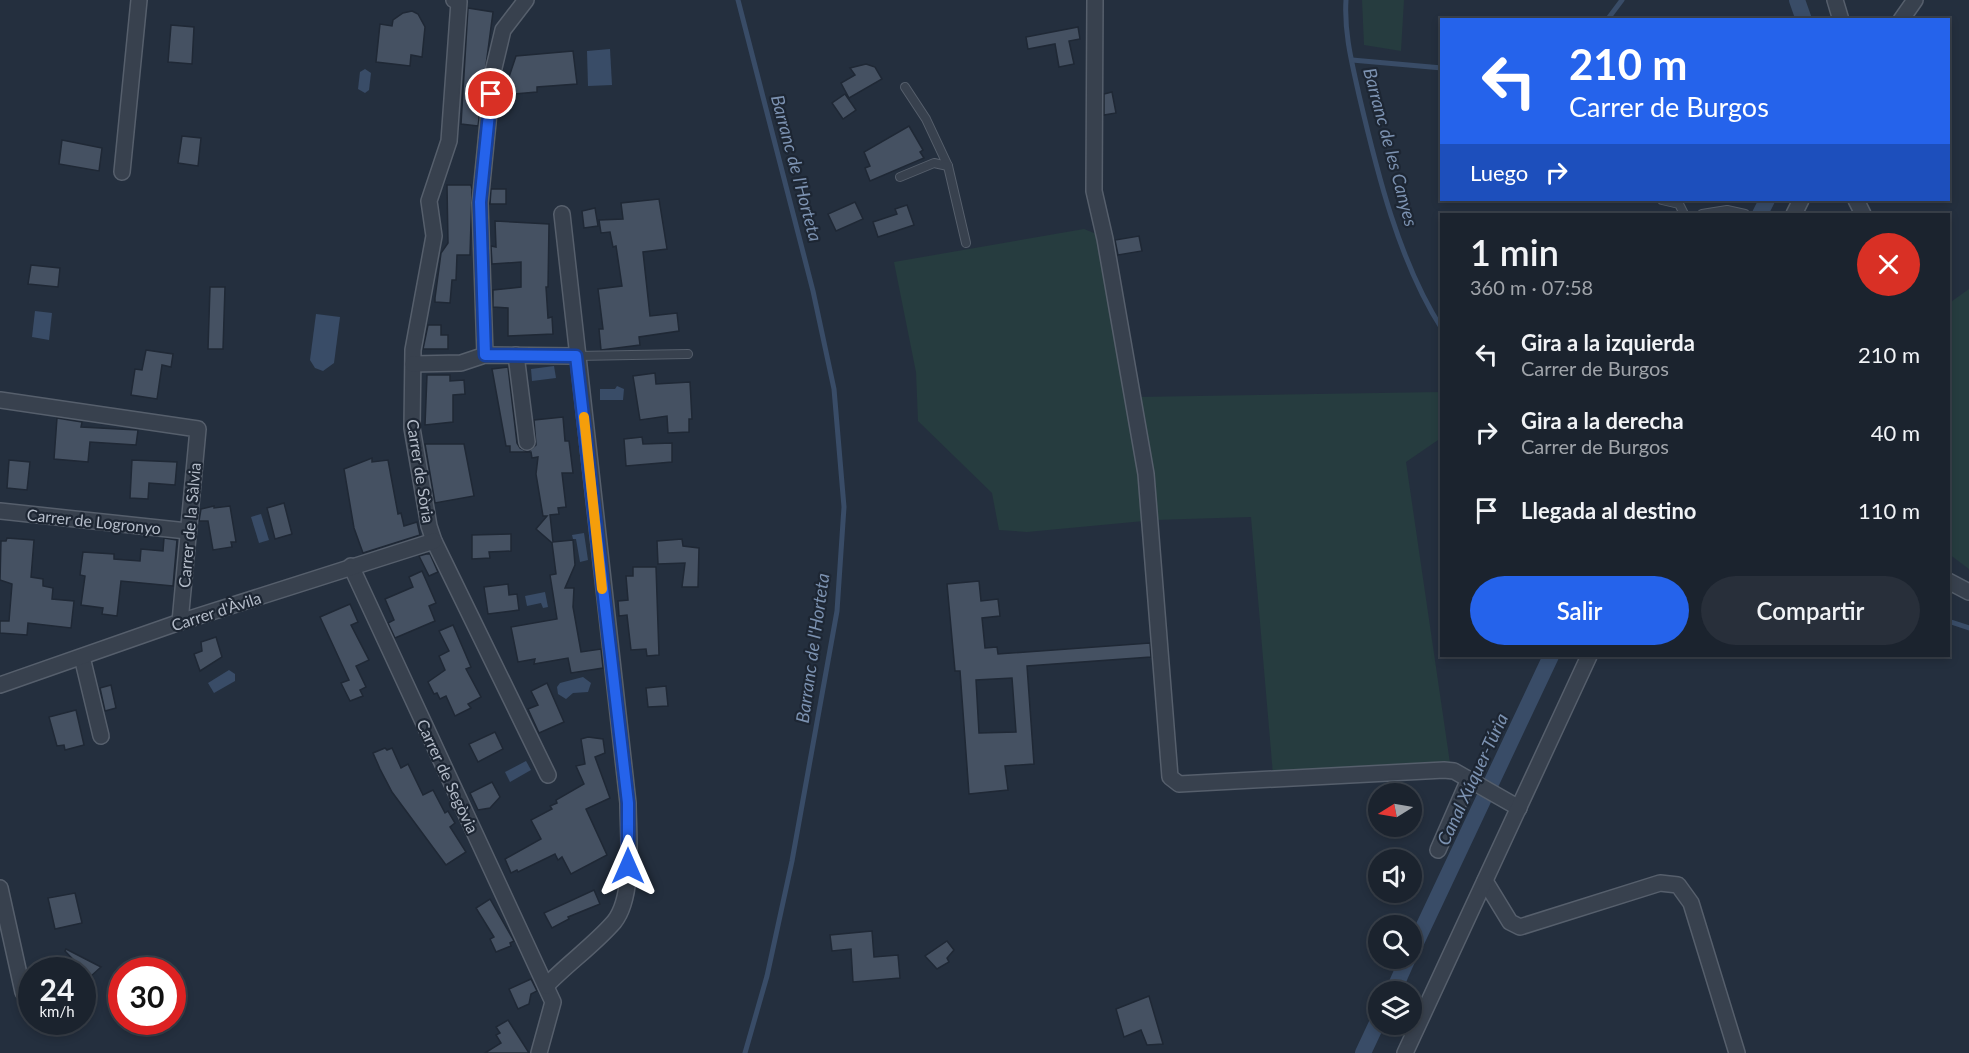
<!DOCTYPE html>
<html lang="es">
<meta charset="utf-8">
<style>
:root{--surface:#1b232e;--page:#282f3a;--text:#f1f3f6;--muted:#a0a4aa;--line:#39404a;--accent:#2563eb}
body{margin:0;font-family:Lato,sans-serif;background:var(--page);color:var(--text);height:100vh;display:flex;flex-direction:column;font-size:22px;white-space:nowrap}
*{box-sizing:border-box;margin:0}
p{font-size:20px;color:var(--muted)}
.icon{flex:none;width:33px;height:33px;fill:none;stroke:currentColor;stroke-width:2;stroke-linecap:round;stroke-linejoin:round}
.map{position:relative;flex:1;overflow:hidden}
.side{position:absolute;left:1440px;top:213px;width:510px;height:444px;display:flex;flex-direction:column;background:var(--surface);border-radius:0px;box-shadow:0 3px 9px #0003,0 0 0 2px var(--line)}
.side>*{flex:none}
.hud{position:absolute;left:1440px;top:18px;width:510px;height:183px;border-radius:0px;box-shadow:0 3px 9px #0003,0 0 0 2px var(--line);background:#2563eb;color:#fff;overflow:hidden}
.needle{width:39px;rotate:259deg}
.buttons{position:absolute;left:1368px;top:783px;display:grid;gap:12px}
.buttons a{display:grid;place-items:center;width:54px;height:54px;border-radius:50%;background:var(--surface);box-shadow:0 3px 9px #0003,0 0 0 2px var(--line);font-size:30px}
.speed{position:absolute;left:18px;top:957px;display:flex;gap:12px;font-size:30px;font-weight:700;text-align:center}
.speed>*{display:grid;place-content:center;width:78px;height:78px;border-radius:50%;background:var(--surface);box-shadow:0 3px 9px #0003,0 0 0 2px var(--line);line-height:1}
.speed small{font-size:15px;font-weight:400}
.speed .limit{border:9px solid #d22;background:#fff;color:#111}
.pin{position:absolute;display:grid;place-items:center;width:51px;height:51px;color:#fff;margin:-26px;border:3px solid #fff;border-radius:50%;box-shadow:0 2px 6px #0007}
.me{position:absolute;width:66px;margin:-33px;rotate:0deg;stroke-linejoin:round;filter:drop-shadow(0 0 4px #0008)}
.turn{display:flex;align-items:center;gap:21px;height:126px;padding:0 30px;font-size:27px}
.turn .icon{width:78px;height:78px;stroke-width:2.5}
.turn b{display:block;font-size:42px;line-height:51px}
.then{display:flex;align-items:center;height:57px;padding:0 30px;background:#0003;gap:12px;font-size:22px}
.round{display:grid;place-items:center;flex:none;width:63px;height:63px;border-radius:32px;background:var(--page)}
.head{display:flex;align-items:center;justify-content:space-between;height:102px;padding:0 30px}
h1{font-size:36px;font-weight:600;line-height:45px}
.action{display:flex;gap:12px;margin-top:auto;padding:12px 30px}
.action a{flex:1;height:69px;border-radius:36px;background:var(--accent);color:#fff;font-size:24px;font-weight:600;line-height:69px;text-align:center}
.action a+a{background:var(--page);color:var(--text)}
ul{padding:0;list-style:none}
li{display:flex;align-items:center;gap:18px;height:78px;padding:0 30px}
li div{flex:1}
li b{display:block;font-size:22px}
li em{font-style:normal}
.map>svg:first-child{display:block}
</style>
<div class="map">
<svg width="1969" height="1053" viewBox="0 0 1969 1053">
<rect width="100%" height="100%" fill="#242f3e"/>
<g fill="#263c3f">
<path d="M 1362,0 L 1404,0 L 1401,51 L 1364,45 Z"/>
<path d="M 1084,229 L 1099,235 L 1141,474 L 1144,521 L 1027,532 L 999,530 L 992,493 L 918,421 L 916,372 L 894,262 Z"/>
<path d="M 1969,289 L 1969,569 L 1949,554 L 1948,304 Z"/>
<path d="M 1441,392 L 1441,438 L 1406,462 L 1450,763 L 1273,775 L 1251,517 L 1154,520 L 1137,397 Z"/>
</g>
<g fill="#394c67">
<path d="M 610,49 L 612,85 L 588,86 L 587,51 Z"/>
<path d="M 365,69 L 371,73 L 369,90 L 365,93 L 358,89 L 360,72 Z"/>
<path d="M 35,311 L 52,313 L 49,340 L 32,337 Z"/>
<path d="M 316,314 L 340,317 L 334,363 L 323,371 L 315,368 L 310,360 Z"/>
<path d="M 554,366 L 556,378 L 532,381 L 531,369 Z"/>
<path d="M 617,386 L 624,389 L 623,400 L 600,400 L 600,389 L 615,389 Z"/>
<path d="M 261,514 L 269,540 L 259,543 L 251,517 Z"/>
<path d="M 584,533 L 588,560 L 580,562 L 576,539 L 573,539 L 572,535 Z"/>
<path d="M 545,592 L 548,607 L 543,608 L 541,603 L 527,606 L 525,596 Z"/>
<path d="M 229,670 L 235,674 L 235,681 L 214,693 L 208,683 Z"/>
<path d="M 583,677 L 591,683 L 588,692 L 573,693 L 566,699 L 558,694 L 557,687 L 560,683 Z"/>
<path d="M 526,761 L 531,770 L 510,782 L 505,772 Z"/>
</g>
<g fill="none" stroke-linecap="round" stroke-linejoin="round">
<g stroke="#394c67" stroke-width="5">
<path d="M 738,0 L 813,291 L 834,389 L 844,507 L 837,611 L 792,861 L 767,976 L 745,1053"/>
<path d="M 1346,0 C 1344,33 1352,63 1359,95 C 1377,172 1399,262 1442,329"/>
<path d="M 1607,20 L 1622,0"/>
<path d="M 1352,60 L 1442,68"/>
<path d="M 1948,621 L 1969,628"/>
</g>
<g stroke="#394c67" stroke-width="16">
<path d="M 1797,0 L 1804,20"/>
<path d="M 1760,214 L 1767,200"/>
<path d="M 1412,951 L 1551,656"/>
<path d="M 1393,992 L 1408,958"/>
<path d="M 1363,1053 L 1378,1021"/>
</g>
</g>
<g fill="#455162" stroke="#1f2835" stroke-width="1.5" fill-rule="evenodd">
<path d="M 468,8 L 493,12 L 478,126 L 461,124 Z"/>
<path d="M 412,11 L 418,14 L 425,27 L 422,57 L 411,55 L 410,66 L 376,62 L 380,24 L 392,26 L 393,20 L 403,13 Z"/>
<path d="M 171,25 L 194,27 L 192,64 L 168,62 Z"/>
<path d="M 1078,27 L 1080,39 L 1069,41 L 1074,64 L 1059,67 L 1055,44 L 1028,49 L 1026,37 Z"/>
<path d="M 573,51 L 577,84 L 537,87 L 537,92 L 503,95 L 516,56 Z"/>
<path d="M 866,64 L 875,67 L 882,79 L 849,98 L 841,83 L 855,75 L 850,68 Z"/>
<path d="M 1112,92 L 1116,113 L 1104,115 L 1104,94 Z"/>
<path d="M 845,94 L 856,110 L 843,119 L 832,103 Z"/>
<path d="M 909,126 L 923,150 L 920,152 L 924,158 L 870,181 L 865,168 L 870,166 L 864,152 Z"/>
<path d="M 182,136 L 201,138 L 198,166 L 178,163 Z"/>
<path d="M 62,140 L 102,148 L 99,171 L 59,164 Z"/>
<path d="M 447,185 L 471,185 L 472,189 L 470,255 L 457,255 L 456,280 L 452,280 L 450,303 L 435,302 L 435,298 L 441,253 L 448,243 Z"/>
<path d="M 491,189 L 506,189 L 506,204 L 490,204 Z"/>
<path d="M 659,199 L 667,249 L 643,252 L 650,316 L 677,313 L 679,331 L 639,337 L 640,345 L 601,350 L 599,329 L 603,329 L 598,289 L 622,286 L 616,246 L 613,247 L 610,232 L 601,233 L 599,220 L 623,219 L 621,203 Z"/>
<path d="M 855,202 L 863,219 L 836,231 L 828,214 Z"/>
<path d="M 907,205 L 914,225 L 878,237 L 873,222 L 897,214 L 895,209 Z"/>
<path d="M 595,208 L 598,226 L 584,228 L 582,211 Z"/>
<path d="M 495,221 L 549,224 L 548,287 L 546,287 L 548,318 L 552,317 L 553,334 L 508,336 L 508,308 L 493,307 L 493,290 L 521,287 L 521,262 L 492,264 L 491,246 L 496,247 Z"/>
<path d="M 1139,236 L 1142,251 L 1118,255 L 1115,240 Z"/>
<path d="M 31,265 L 60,268 L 58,287 L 28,284 Z"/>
<path d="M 210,287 L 225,287 L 223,349 L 208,349 Z"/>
<path d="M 428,325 L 441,325 L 441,335 L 448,335 L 448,349 L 423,349 Z"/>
<path d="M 146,350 L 173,354 L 171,367 L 162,365 L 157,399 L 131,395 L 135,369 L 142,370 Z"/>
<path d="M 508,367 L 517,443 L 520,448 L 528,452 L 510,452 L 510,446 L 506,446 L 492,369 Z"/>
<path d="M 655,373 L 656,384 L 690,382 L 692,419 L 689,419 L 689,432 L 668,433 L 667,416 L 640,420 L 633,376 Z"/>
<path d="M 427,375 L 450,375 L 450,381 L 464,380 L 465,394 L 453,395 L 453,422 L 425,425 Z"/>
<path d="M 563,417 L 565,441 L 569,441 L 573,473 L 562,473 L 566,507 L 558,508 L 559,514 L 550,515 L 553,542 L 573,540 L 575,565 L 565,588 L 574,588 L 573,607 L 581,652 L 601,649 L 603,668 L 571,673 L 568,658 L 534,664 L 535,659 L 518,662 L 511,627 L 557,619 L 550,575 L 556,574 L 552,543 L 536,529 L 547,516 L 543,516 L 536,474 L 538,457 L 532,458 L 531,452 L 528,452 L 536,445 L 534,420 Z"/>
<path d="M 57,418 L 82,422 L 81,427 L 138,430 L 136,445 L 90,442 L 88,462 L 54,459 Z"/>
<path d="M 642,437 L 643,444 L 672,443 L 672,462 L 626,466 L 624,439 Z"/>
<path d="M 425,444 L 464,444 L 474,496 L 435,503 Z"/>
<path d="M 372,458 L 372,462 L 388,460 L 398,514 L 401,513 L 404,526 L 417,522 L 420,535 L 363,553 L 354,528 L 344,469 Z"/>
<path d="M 9,460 L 30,462 L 27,490 L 7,488 Z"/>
<path d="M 132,460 L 177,462 L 175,485 L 149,483 L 148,499 L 130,498 Z"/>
<path d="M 284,503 L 292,534 L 275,539 L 267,508 Z"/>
<path d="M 214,506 L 214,508 L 230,506 L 236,542 L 231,542 L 232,547 L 213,550 L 208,521 L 199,521 L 201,509 Z"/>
<path d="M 511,534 L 511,551 L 489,552 L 490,558 L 472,559 L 472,535 Z"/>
<path d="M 7,538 L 34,540 L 31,577 L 43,579 L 43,586 L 53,588 L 52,599 L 74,601 L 71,628 L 28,623 L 27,635 L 0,633 L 0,621 L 9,621 L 12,584 L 0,580 L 1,541 L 6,541 Z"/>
<path d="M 164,538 L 177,540 L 173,586 L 121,581 L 117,616 L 102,614 L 103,608 L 81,605 L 85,576 L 80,575 L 83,552 L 114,554 L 114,559 L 140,561 L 141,549 L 163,551 Z"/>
<path d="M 682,539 L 683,546 L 699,548 L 698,587 L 682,587 L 685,563 L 658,564 L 657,541 Z"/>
<path d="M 426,554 L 430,554 L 438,572 L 429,576 L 419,556 Z"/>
<path d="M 633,567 L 656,567 L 659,655 L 647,656 L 646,649 L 631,650 L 627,615 L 619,616 L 618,601 L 628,600 L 626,576 L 633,576 Z"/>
<path d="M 422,571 L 436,603 L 429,606 L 435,621 L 395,638 L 388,623 L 394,620 L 385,599 L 413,587 L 409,577 Z"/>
<path d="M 979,581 L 981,601 L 998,599 L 1000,616 L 982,618 L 985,648 L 997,647 L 998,654 L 1150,643 L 1151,657 L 1027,666 L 1034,764 L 1005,766 L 1008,790 L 969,794 L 960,671 L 955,671 L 947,584 ZM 1012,678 L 1016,732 L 979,733 L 976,680 Z"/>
<path d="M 508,584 L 509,595 L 517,594 L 519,610 L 488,614 L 484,587 Z"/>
<path d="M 350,604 L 358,622 L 351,625 L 369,660 L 356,666 L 366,687 L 360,690 L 363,696 L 350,701 L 341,683 L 349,680 L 320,617 Z"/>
<path d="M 453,625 L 471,667 L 466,669 L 481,697 L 468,704 L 471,708 L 455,716 L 446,696 L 440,699 L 437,693 L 434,694 L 428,682 L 445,670 L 439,656 L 449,651 L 439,631 Z"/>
<path d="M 216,637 L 222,657 L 200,671 L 194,654 L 202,651 L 201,642 Z"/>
<path d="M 547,683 L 564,722 L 539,733 L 528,709 L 538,705 L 531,691 Z"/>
<path d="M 111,685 L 116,708 L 105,711 L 100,688 Z"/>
<path d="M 666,686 L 668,706 L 648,707 L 646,688 Z"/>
<path d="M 76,710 L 84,745 L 65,750 L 64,745 L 57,746 L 49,717 Z"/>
<path d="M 495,732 L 503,749 L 478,762 L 469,744 Z"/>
<path d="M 588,737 L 603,739 L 605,753 L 595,757 L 610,798 L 586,809 L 607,855 L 571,874 L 562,857 L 558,860 L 555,854 L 518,872 L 517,870 L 511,873 L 505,859 L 541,839 L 531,820 L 552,809 L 550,806 L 557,803 L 556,800 L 584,784 L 576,766 L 585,764 L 581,739 Z"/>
<path d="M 385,748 L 387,750 L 392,748 L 401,768 L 408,764 L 423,795 L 433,790 L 445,813 L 448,811 L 455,823 L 450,827 L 466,852 L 446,865 L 392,792 L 380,769 L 373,753 Z"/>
<path d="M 492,782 L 500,797 L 490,808 L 478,810 L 470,793 Z"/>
<path d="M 594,890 L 600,904 L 568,917 L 569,919 L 552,928 L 544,913 Z"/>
<path d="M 75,893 L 82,923 L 55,929 L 48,898 Z"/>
<path d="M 490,899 L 514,941 L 510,943 L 511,946 L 496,952 L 490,939 L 494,937 L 476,908 Z"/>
<path d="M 872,931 L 874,957 L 898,955 L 900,978 L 853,982 L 851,949 L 832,951 L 830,935 Z"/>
<path d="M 947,941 L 954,950 L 947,958 L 949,962 L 937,969 L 925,956 Z"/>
<path d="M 66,949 L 101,967 L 90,977 L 65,951 Z"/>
<path d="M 531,979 L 537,991 L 531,994 L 529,1004 L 518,1009 L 509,989 Z"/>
<path d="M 1149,996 L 1163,1044 L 1147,1045 L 1141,1030 L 1124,1037 L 1116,1009 Z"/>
<path d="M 508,1020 L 529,1053 L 485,1053 L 501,1043 L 496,1035 L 500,1033 L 496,1027 Z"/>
</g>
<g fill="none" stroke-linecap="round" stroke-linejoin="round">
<g stroke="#565f6c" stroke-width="10">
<g id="service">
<path d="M 905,87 L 926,119 L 948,166 L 966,243"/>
<path d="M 900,177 L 934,163 L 948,166"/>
<path d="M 1662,200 L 1679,204 L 1684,214"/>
<path d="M 1702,214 L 1727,210 L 1745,214"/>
<path d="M 576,356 L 688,354"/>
</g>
</g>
<g stroke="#565f6c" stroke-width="18">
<g id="minor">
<path d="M 454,0 L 459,2 L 449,141 L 429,201 L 434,236 L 413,350 L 412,428 L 429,526 L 434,541 L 548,775"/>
<path d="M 1095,0 L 1094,191 L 1105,239 L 1146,474 L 1170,777 L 1179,784 L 1444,770 L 1454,771 L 1519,808"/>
<path d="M 1835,0 L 1841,20"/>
<path d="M 1901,20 L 1915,0"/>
<path d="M 122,172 L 139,0"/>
<path d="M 1856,200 L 1863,214"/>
<path d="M 1794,214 L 1801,200"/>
<path d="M 485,355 L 480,203 L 493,72 L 503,30 L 526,0"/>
<path d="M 516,355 L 527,442"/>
<path d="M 413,364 L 461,363 L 485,355 L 576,356"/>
<path d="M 0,400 L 198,429 L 180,622"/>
<path d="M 0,511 L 187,531"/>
<path d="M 351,566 L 553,1002 L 539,1053"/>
<path d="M 1948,581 L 1969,592"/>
<path d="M 82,657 L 101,736"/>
<path d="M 0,685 L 180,622 L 434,541"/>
<path d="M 1438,850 L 1469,779"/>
<path d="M 1485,881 L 1510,922 L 1520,927 L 1660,883 L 1678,885 L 1691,903 L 1737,1053"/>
<path d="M 0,888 L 23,992"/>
<path d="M 546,986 C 567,964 594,945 614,922 C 635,896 628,835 628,803 L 562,214"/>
<path d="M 1405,1053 L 1589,656"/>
</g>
</g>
<use href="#service" stroke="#38414e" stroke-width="8"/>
<use href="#minor" stroke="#38414e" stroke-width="15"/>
</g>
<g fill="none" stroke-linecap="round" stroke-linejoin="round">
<g stroke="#184099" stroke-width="15">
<path id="route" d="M 491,94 L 480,202 L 485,355 L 576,356 L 628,803 L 628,866"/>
</g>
<use href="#route" stroke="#2563eb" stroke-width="10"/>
<path stroke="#f59e0b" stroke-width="10" d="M 584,417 L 602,589"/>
</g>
<g text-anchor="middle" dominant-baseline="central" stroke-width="4.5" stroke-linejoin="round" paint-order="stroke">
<g font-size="16" fill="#b4bcc9" stroke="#1d2633">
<text transform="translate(421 471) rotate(81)">Carrer de Sòria</text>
<text transform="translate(94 521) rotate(6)">Carrer de Logronyo</text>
<text transform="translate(189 525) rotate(-85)">Carrer de la Sàlvia</text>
<text transform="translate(216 611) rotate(-18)">Carrer d'Àvila</text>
<text transform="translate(448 776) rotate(65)">Carrer de Segòvia</text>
</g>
<g font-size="18" font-style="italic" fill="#7c92b1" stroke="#1d2633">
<text transform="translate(1391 147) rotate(75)">Barranc de les Canyes</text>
<text transform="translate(797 168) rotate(75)">Barranc de l'Horteta</text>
<text transform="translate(812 648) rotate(-82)">Barranc de l'Horteta</text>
<text transform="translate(1472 779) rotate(-65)">Canal Xúquer-Túria</text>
</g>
</g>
</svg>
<div class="buttons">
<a><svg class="needle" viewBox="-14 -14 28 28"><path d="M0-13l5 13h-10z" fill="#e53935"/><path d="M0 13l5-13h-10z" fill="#a0a4aa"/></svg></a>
<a><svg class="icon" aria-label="sound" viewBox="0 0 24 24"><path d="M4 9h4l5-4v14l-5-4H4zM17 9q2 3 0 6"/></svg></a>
<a><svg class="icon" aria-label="search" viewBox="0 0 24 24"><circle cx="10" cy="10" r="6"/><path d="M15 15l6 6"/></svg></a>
<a><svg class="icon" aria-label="layers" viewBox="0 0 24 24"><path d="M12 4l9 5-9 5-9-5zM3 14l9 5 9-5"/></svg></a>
</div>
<div class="speed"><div>24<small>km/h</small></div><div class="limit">30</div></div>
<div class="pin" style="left:491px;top:94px;background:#d93025"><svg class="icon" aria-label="arrive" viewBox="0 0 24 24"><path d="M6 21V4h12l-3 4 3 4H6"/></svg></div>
<svg class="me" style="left:628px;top:866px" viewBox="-20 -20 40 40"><path d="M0-17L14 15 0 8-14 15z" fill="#2563eb" stroke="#fff" stroke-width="4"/></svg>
<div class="hud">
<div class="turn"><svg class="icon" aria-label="left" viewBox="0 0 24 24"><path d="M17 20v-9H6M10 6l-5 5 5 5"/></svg><div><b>210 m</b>Carrer de Burgos</div></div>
<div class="then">Luego<svg class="icon" aria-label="right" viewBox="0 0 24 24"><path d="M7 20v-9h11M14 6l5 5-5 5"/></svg></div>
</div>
<section class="side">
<div class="head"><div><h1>1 min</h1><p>360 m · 07:58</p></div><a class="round" style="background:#d93025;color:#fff"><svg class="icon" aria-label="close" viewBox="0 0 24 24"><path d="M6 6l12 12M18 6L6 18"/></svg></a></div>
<ul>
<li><svg class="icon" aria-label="left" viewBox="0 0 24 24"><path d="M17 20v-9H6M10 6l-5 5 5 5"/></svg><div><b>Gira a la izquierda</b><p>Carrer de Burgos</p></div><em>210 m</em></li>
<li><svg class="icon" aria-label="right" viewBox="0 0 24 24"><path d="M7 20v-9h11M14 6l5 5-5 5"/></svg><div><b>Gira a la derecha</b><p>Carrer de Burgos</p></div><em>40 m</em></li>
<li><svg class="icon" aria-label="arrive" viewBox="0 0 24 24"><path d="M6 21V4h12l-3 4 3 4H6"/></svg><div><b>Llegada al destino</b></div><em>110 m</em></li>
</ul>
<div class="action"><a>Salir</a><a>Compartir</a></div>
</section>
</div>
